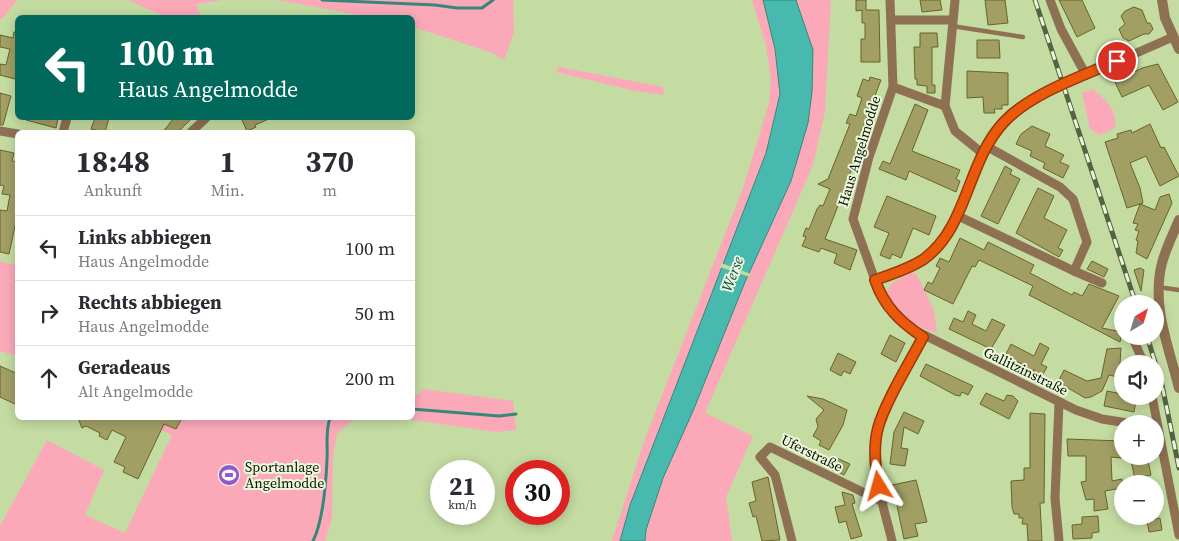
<!DOCTYPE html>
<html lang="de">
<meta charset="utf-8">
<style>
:root{--surface:#fff;--page:#f7f7f7;--text:#2b2b33;--muted:#7c7c81;--line:#e1e1e2}
body{margin:0;font-family:"Source Serif 4",serif;background:var(--page);color:var(--text);height:100vh;display:flex;flex-direction:column;font-size:19px;white-space:nowrap}
*{box-sizing:border-box;margin:0}
p{font-size:16px;color:var(--muted)}
.icon{flex:none;width:28px;height:28px;fill:none;stroke:currentColor;stroke-width:2;stroke-linecap:round;stroke-linejoin:round}
.map{position:relative;flex:1;overflow:hidden}
.details{position:absolute;left:15px;top:130px;width:400px;height:290px;display:flex;flex-direction:column;background:var(--surface);border-radius:8px;box-shadow:0 2px 12px #0003}
.details>*{flex:none}
.hud{position:absolute;left:15px;top:15px;width:400px;height:105px;border-radius:8px;box-shadow:0 2px 12px #0003;background:#00695c;color:#fff;overflow:hidden}
.needle{width:32px;rotate:38deg}
.fabs{position:absolute;left:1114px;top:295px;display:grid;gap:10px}
.fabs a{display:grid;place-items:center;width:50px;height:50px;border-radius:50%;background:var(--surface);box-shadow:0 2px 12px #0003;font-size:25px}
.speed{position:absolute;left:430px;top:460px;display:flex;gap:10px;font-size:25px;font-weight:700;text-align:center}
.speed>*{display:grid;place-content:center;width:65px;height:65px;border-radius:50%;background:var(--surface);box-shadow:0 2px 12px #0003;line-height:1}
.speed small{font-size:12px;font-weight:400}
.speed .limit{border:8px solid #d22;background:#fff;color:#111}
.pin{position:absolute;display:grid;place-items:center;width:42px;height:42px;color:#fff;margin:-21px;border:2px solid #fff;border-radius:50%;box-shadow:0 1px 5px #0007}
.me{position:absolute;width:55px;margin:-28px;rotate:352deg;stroke-linejoin:round;filter:drop-shadow(0 0 4px #0008)}
.turn{display:flex;align-items:center;gap:18px;height:105px;padding:0 20px;font-size:22px}
.turn .icon{width:65px;height:65px;stroke-width:2.5}
.turn b{display:block;font-size:35px;line-height:42px}
.eta{display:flex;justify-content:space-evenly;align-items:center;height:85px;text-align:center}
.eta b{font-size:30px;font-weight:700;line-height:35px}
ul{padding:0;list-style:none}
li{display:flex;align-items:center;gap:15px;height:65px;padding:0 20px;border-top:1px solid var(--line)}
li div{flex:1}
li b{display:block;font-size:19px}
li em{font-style:normal}
.map>svg:first-child{display:block}
</style>
<div class="map">
<svg width="1179" height="541" viewBox="0 0 1179 541">
<rect width="100%" height="100%" fill="#c4dba2"/>
<g fill="#fba9b9">
<path d="M 0,0 L 17,0 L 2,19 L 0,19 Z"/>
<path d="M 128,0 L 218,0 L 218,1 L 196,4 L 201,17 L 166,17 Z"/>
<path d="M 277,0 L 513,0 L 514,32 L 504,60 L 493,53 L 413,27 L 412,18 L 369,17 Z"/>
<path d="M 752,0 L 763,0 L 775,49 L 780,94 L 766,153 L 630,505 L 620,541 L 612,541 L 643,444 L 743,188 L 769,103 L 771,80 L 766,46 Z"/>
<path d="M 796,0 L 831,0 L 825,111 L 813,165 L 705,413 L 753,436 L 726,497 L 732,541 L 645,541 L 646,530 L 663,478 L 693,411 L 745,282 L 791,181 L 813,50 Z"/>
<path d="M 559,67 L 663,87 L 664,95 L 635,91 L 556,72 Z"/>
<path d="M 1092,89 C 1105,98 1118,111 1115,128 L 1100,135 L 1090,129 L 1082,93 Z"/>
<path d="M 17,251 L 17,356 L 0,351 L 0,261 L 14,265 Z"/>
<path d="M 911,272 L 917,275 L 934,310 L 937,333 C 915,327 896,314 887,292 L 891,284 Z"/>
<path d="M 423,389 L 513,401 L 516,430 L 496,432 L 400,418 L 412,418 L 413,396 L 419,394 Z"/>
<path d="M 135,418 L 364,418 L 355,419 L 337,433 L 333,458 L 332,519 L 325,541 L 0,541 L 0,526 L 47,440 L 104,470 L 85,515 L 125,533 L 172,435 Z"/>
</g>
<path fill="#48b9ae" stroke="#36877a" d="M 763,0 L 796,0 L 813,50 L 812,92 L 808,123 L 791,181 L 745,282 L 693,411 L 663,478 L 646,530 L 645,541 L 620,541 L 630,505 L 766,153 L 780,94 L 775,49 Z"/>
<path fill="#c4dba2" d="M 721,263 L 751,274 L 750,277 L 720,267 Z"/>
<g fill="none" stroke-linecap="round" stroke-linejoin="round">
<g stroke="#36877a" stroke-width="3">
<path d="M 322,0 L 435,5 L 457,8 L 482,8 L 493,0"/>
<path d="M 412,409 L 499,416 L 516,414"/>
<path d="M 313,541 C 323,521 326,482 327,460 C 328,445 325,432 330,418"/>
</g>
</g>
<g fill="#a19f64" stroke="#676429">
<path d="M 856,0 L 866,0 L 866,10 L 879,10 L 880,62 L 861,62 L 861,39 L 865,39 L 865,23 L 862,23 L 862,10 L 856,11 Z"/>
<path d="M 920,0 L 940,0 L 942,10 L 922,12 Z"/>
<path d="M 985,0 L 1005,0 L 1008,23 L 988,25 Z"/>
<path d="M 1059,0 L 1082,0 L 1095,28 L 1077,37 Z"/>
<path d="M 1134,7 L 1142,10 L 1147,23 L 1150,23 L 1153,29 L 1149,34 L 1144,34 L 1129,41 L 1123,38 L 1119,29 L 1125,24 L 1121,16 L 1125,11 Z"/>
<path d="M 14,32 L 18,32 L 18,69 L 15,79 L 0,75 L 0,64 L 6,65 L 10,49 L 0,47 L 0,35 L 13,38 Z"/>
<path d="M 920,33 L 937,33 L 938,47 L 932,47 L 932,85 L 935,85 L 935,93 L 927,93 L 927,86 L 917,85 L 917,79 L 915,79 L 914,47 L 920,47 Z"/>
<path d="M 977,40 L 999,40 L 1000,58 L 977,58 Z"/>
<path d="M 1158,64 L 1178,102 L 1163,110 L 1149,85 L 1122,97 L 1115,82 L 1142,68 Z"/>
<path d="M 967,71 L 1008,73 L 1008,105 L 1002,105 L 1002,109 L 994,109 L 995,113 L 984,113 L 983,97 L 967,98 Z"/>
<path d="M 870,77 L 881,80 L 861,132 L 864,133 L 847,183 L 825,239 L 857,250 L 850,270 L 834,263 L 837,254 L 821,248 L 819,252 L 802,246 L 806,237 L 803,236 L 806,228 L 809,229 L 817,209 L 820,205 L 823,206 L 830,189 L 818,184 L 828,179 L 850,124 L 846,123 L 850,114 L 856,116 L 862,98 L 857,96 L 863,79 L 869,81 Z"/>
<path d="M 0,93 L 11,96 L 3,125 L 0,125 Z"/>
<path d="M 915,104 L 928,110 L 912,151 L 960,170 L 956,179 L 960,181 L 956,192 L 909,171 L 906,180 L 879,169 L 883,161 L 890,164 Z"/>
<path d="M 26,118 L 53,118 L 58,119 L 56,128 L 26,120 Z"/>
<path d="M 95,118 L 109,118 L 105,132 L 91,129 Z"/>
<path d="M 170,118 L 192,118 L 178,132 L 163,132 L 173,119 Z"/>
<path d="M 241,118 L 271,118 L 255,125 L 256,127 L 247,131 Z"/>
<path d="M 1150,124 L 1161,148 L 1164,147 L 1179,176 L 1160,186 L 1146,156 L 1130,163 L 1140,188 L 1143,203 L 1127,208 L 1105,142 L 1118,138 L 1117,134 L 1131,130 L 1132,133 Z"/>
<path d="M 1032,126 L 1050,134 L 1045,146 L 1064,155 L 1060,162 L 1069,166 L 1063,178 L 1043,168 L 1045,163 L 1030,156 L 1032,151 L 1016,144 L 1021,134 Z"/>
<path d="M 0,150 L 14,153 L 12,161 L 18,162 L 18,212 L 9,254 L 0,252 L 0,210 L 7,211 L 10,195 L 2,194 L 4,186 L 0,185 Z"/>
<path d="M 1005,166 L 1012,170 L 1010,174 L 1020,179 L 998,224 L 981,216 Z"/>
<path d="M 1038,188 L 1054,196 L 1044,218 L 1067,230 L 1058,248 L 1063,250 L 1059,257 L 1016,233 Z"/>
<path d="M 1169,194 L 1172,203 L 1147,259 L 1136,253 L 1138,241 L 1136,240 L 1139,231 L 1135,230 L 1138,224 L 1133,223 L 1140,204 L 1155,210 L 1160,197 Z"/>
<path d="M 887,196 L 936,216 L 929,235 L 913,228 L 901,258 L 892,254 L 890,259 L 880,255 L 889,233 L 874,227 Z"/>
<path d="M 960,238 L 984,250 L 988,242 L 1034,265 L 1030,273 L 1072,295 L 1074,292 L 1082,296 L 1089,284 L 1119,296 L 1102,328 L 1122,332 L 1120,342 L 1029,295 L 1033,286 L 979,260 L 975,267 L 972,266 L 953,304 L 924,290 L 928,282 L 932,284 L 940,268 L 936,266 L 940,258 L 949,262 Z"/>
<path d="M 1092,261 L 1108,269 L 1104,277 L 1087,269 Z"/>
<path d="M 1140,268 L 1144,270 L 1141,291 L 1134,270 Z"/>
<path d="M 968,311 L 976,315 L 972,324 L 986,331 L 992,319 L 1005,325 L 991,349 L 949,329 L 954,318 L 963,322 Z"/>
<path d="M 890,335 L 905,343 L 896,362 L 881,354 Z"/>
<path d="M 1040,343 L 1049,348 L 1041,364 L 1047,367 L 1041,378 L 1036,375 L 1034,380 L 1034,369 L 1032,373 L 1024,369 L 1026,366 L 1005,356 L 1011,344 L 1034,356 Z"/>
<path d="M 1121,348 L 1120,364 L 1122,365 L 1122,378 L 1109,375 L 1102,391 L 1091,397 L 1085,398 L 1058,382 L 1064,370 L 1087,381 L 1101,378 L 1107,349 Z"/>
<path d="M 838,353 L 856,362 L 850,374 L 844,371 L 841,376 L 830,370 Z"/>
<path d="M 926,364 L 971,385 L 973,386 L 968,395 L 962,392 L 960,396 L 955,395 L 920,376 Z"/>
<path d="M 0,366 L 18,374 L 18,400 L 15,404 L 0,397 Z"/>
<path d="M 1107,391 L 1122,394 L 1122,396 L 1137,396 L 1134,412 L 1104,406 Z"/>
<path d="M 986,393 L 1004,401 L 1007,395 L 1013,396 L 1018,401 L 1009,419 L 980,404 Z"/>
<path d="M 807,396 L 823,399 L 847,410 L 843,425 L 829,450 L 819,445 L 821,441 L 813,436 L 818,427 L 816,419 L 824,410 Z"/>
<path d="M 904,412 L 924,421 L 918,434 L 904,427 L 901,448 L 908,449 L 905,466 L 890,464 L 894,432 Z"/>
<path d="M 1030,413 L 1045,414 L 1044,503 L 1040,503 L 1042,541 L 1028,541 L 1027,524 L 1022,524 L 1023,518 L 1019,518 L 1019,514 L 1014,514 L 1012,507 L 1011,481 L 1024,480 L 1024,468 L 1030,468 Z"/>
<path d="M 78,418 L 182,418 L 176,429 L 164,424 L 138,479 L 123,472 L 125,467 L 114,462 L 126,437 L 112,430 L 107,440 L 99,436 L 100,433 L 86,426 L 82,428 Z"/>
<path d="M 1067,439 L 1122,441 L 1122,458 L 1111,457 L 1112,481 L 1122,479 L 1122,488 L 1105,491 L 1108,509 L 1094,511 L 1094,499 L 1086,500 L 1081,482 L 1086,481 L 1086,456 L 1068,456 Z"/>
<path d="M 832,456 L 850,464 L 844,475 L 827,466 Z"/>
<path d="M 1130,456 L 1147,456 L 1151,475 L 1135,479 Z"/>
<path d="M 768,477 L 780,540 L 762,541 L 756,516 L 753,517 L 749,503 L 756,501 L 752,482 Z"/>
<path d="M 916,480 L 927,522 L 915,524 L 918,536 L 904,539 L 897,506 L 899,502 L 896,500 L 892,485 Z"/>
<path d="M 842,492 L 853,495 L 855,503 L 852,504 L 862,536 L 851,539 L 846,521 L 839,523 L 835,507 L 845,505 Z"/>
<path d="M 1098,516 L 1099,532 L 1092,533 L 1092,538 L 1073,539 L 1072,525 L 1082,524 L 1082,517 Z"/>
<path d="M 1160,518 L 1162,530 L 1149,532 L 1147,521 Z"/>
</g>
<g fill="none" stroke-linecap="round" stroke-linejoin="round">
<g stroke="#8e7052" stroke-width="4.5">
<path d="M 952,26 L 1023,37"/>
<path d="M 1158,287 L 1179,290"/>
</g>
<g stroke="#8e7052" stroke-width="9">
<path d="M 955,0 L 945,106 L 955,131 L 982,153"/>
<path d="M 1050,0 L 1061,29 L 1086,75 L 1173,37"/>
<path d="M 891,20 L 952,20"/>
<path d="M 1086,75 C 1058,87 1025,100 1004,122 C 967,161 968,227 924,259 C 909,269 892,274 875,280 L 885,303 L 912,329 L 1076,410 L 1102,419 L 1134,424"/>
<path d="M 893,87 L 945,106"/>
<path d="M 0,131 L 18,134"/>
<path d="M 63,132 L 67,118"/>
<path d="M 191,132 L 206,118"/>
<path d="M 956,215 L 1074,271 L 1087,242 L 1073,199 L 1060,187 L 986,146"/>
<path d="M 1074,271 L 1102,283"/>
<path d="M 875,280 L 853,219 L 869,157 L 893,87 L 890,0"/>
<path d="M 1132,336 L 1144,364"/>
<path d="M 1152,396 L 1179,535"/>
<path d="M 792,541 L 775,475 L 760,457 L 770,447 L 883,502"/>
<path d="M 892,541 C 884,506 867,463 878,427 C 888,396 908,366 923,337"/>
<path d="M 1059,541 L 1055,498 L 1059,403"/>
</g>
<g stroke="#8e7052" stroke-width="10">
<path d="M 1162,0 L 1165,18 L 1179,49"/>
<path d="M 1179,220 C 1173,234 1166,248 1162,263 C 1151,306 1169,347 1179,388"/>
</g>
<g stroke="#566342" stroke-width="5">
<g id="rail">
<path d="M 1035,0 L 1136,304"/>
<path d="M 1147,336 L 1162,385 L 1179,468"/>
</g>
</g>
<use href="#rail" stroke="#ebf7db" stroke-width="3" stroke-dasharray="9" stroke-linecap="butt"/>
</g>
<g fill="none" stroke-linecap="round" stroke-linejoin="round">
<g stroke="#983908" stroke-width="12">
<path id="route" d="M 879,486 C 875,467 873,447 878,428 C 885,402 910,362 923,337 C 900,322 884,306 875,280 C 892,274 909,269 924,259 C 968,227 967,161 1004,122 C 1030,94 1082,76 1117,61"/>
</g>
<use href="#route" stroke="#ea580c" stroke-width="9"/>
</g>
<defs>
<g id="stadium-disc" transform="scale(1.125)"><circle r="9.5" fill="#9758cf" stroke="#ebf7db"/><path d="M0-5a6.5 5 0 1 0 0 10a6.5 5 0 1 0 0-10ZM-3.5-1.8h7v3.6h-7Z" fill="#fff"/></g>
</defs>
<g fill-rule="evenodd">
<use href="#stadium-disc" x="229" y="475"/>
</g>
<g text-anchor="middle" dominant-baseline="central" stroke-width="4" stroke-linejoin="round" paint-order="stroke">
<g font-size="14" fill="#0b1201" stroke="#ebf7db">
<text transform="translate(859 151) rotate(-73)">Haus Angelmodde</text>
<text transform="translate(1026 371) rotate(26)">Gallitzinstraße</text>
<text transform="translate(812 453) rotate(26)">Uferstraße</text>
</g>
<g font-size="14" fill="#0b1201" stroke="#ebf7db" text-anchor="start">
<text x="245" y="467">Sportanlage<tspan x="245" dy="16">Angelmodde</tspan></text>
</g>
<g font-size="15" font-style="italic" fill="#094e48" stroke="#ebf7db">
<text transform="translate(732 274) rotate(-69)">Werse</text>
</g>
</g>
</svg>
<div class="fabs">
<a><svg class="needle" viewBox="-14 -14 28 28"><path d="M0-13l5 13h-10z" fill="#e53935"/><path d="M0 13l5-13h-10z" fill="#7c7c81"/></svg></a>
<a><svg class="icon" aria-label="sound" viewBox="0 0 24 24"><path d="M4 9h4l5-4v14l-5-4H4zM17 9q2 3 0 6"/></svg></a>
<a>+</a>
<a>−</a>
</div>
<div class="speed"><div>21<small>km/h</small></div><div class="limit">30</div></div>
<div class="pin" style="left:1117px;top:61px;background:#d93025"><svg class="icon" aria-label="arrive" viewBox="0 0 24 24"><path d="M6 21V4h12l-3 4 3 4H6"/></svg></div>
<svg class="me" style="left:879px;top:486px" viewBox="-20 -20 40 40"><path d="M0-17L14 15 0 8-14 15z" fill="#ea580c" stroke="#fff" stroke-width="4"/></svg>
<div class="hud">
<div class="turn"><svg class="icon" aria-label="left" viewBox="0 0 24 24"><path d="M17 20v-9H6M10 6l-5 5 5 5"/></svg><div><b>100 m</b>Haus Angelmodde</div></div>
</div>
<section class="details">
<div class="eta">
<div><b>18:48</b><p>Ankunft</p></div>
<div><b>1</b><p>Min.</p></div>
<div><b>370</b><p>m</p></div>
</div>
<ul>
<li><svg class="icon" aria-label="left" viewBox="0 0 24 24"><path d="M17 20v-9H6M10 6l-5 5 5 5"/></svg><div><b>Links abbiegen</b><p>Haus Angelmodde</p></div><em>100 m</em></li>
<li><svg class="icon" aria-label="right" viewBox="0 0 24 24"><path d="M7 20v-9h11M14 6l5 5-5 5"/></svg><div><b>Rechts abbiegen</b><p>Haus Angelmodde</p></div><em>50 m</em></li>
<li><svg class="icon" aria-label="ahead" viewBox="0 0 24 24"><path d="M12 20V5M6 11l6-6 6 6"/></svg><div><b>Geradeaus</b><p>Alt Angelmodde</p></div><em>200 m</em></li>
</ul>
</section>
</div>
